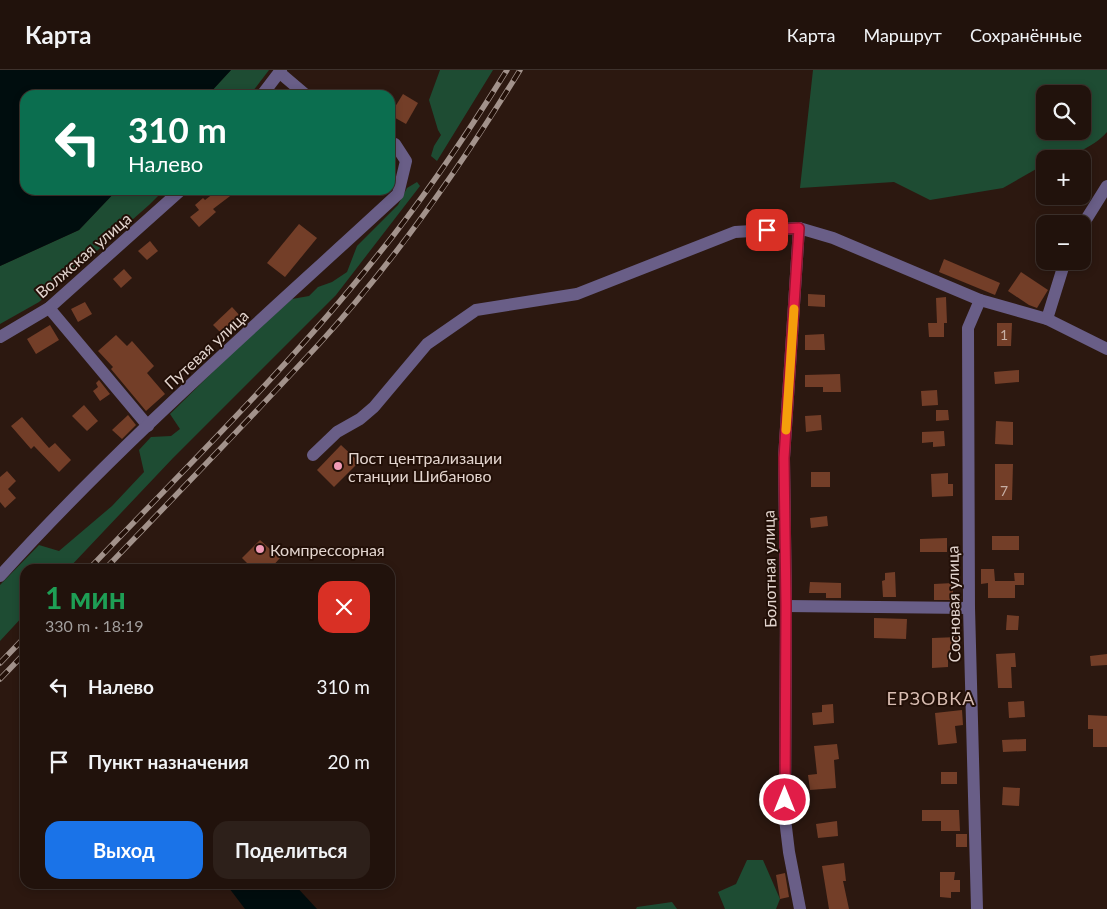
<!DOCTYPE html>
<html lang="ru">
<meta charset="utf-8">
<style>
:root{--surface:#21120c;--page:#2d201a;--text:#f1f3f6;--muted:#a29e9d;--line:#3e322d;--accent:#1a73e8}
body{margin:0;font-family:Lato,sans-serif;background:var(--page);color:var(--text);height:100vh;display:flex;flex-direction:column;font-size:19px;white-space:nowrap}
*{box-sizing:border-box;margin:0}
p{font-size:16px;color:var(--muted)}
.icon{flex:none;width:28px;height:28px;fill:none;stroke:currentColor;stroke-width:2;stroke-linecap:round;stroke-linejoin:round}
.map{position:relative;flex:1;overflow:hidden}
.drawer{position:absolute;left:20px;top:494px;width:375px;height:325px;display:flex;flex-direction:column;background:var(--surface);border-radius:15px;box-shadow:0 2px 8px #0003,0 0 0 1px var(--line)}
.drawer>*{flex:none}
.guide{position:absolute;left:20px;top:20px;width:375px;height:105px;border-radius:15px;box-shadow:0 2px 8px #0003,0 0 0 1px var(--line);background:#0b6e4f;color:#fff;overflow:hidden}
.buttons{position:absolute;left:1036px;top:15px;display:grid;gap:10px}
.buttons a{display:grid;place-items:center;width:55px;height:55px;border-radius:10px;background:var(--surface);box-shadow:0 2px 8px #0003,0 0 0 1px var(--line);font-size:25px}
.pin{position:absolute;display:grid;place-items:center;width:42px;height:42px;color:#fff;margin:-21px;border-radius:10px;box-shadow:0 2px 8px #0006}
.me{position:absolute;width:55px;margin:-28px;rotate:0deg;stroke-linejoin:round;filter:drop-shadow(0 0 4px #0008)}
.turn{display:flex;align-items:center;gap:18px;height:105px;padding:0 25px;font-size:22px}
.turn .icon{width:65px;height:65px;stroke-width:2.5}
.turn b{display:block;font-size:35px;line-height:42px}
.round{display:grid;place-items:center;flex:none;width:52px;height:52px;border-radius:15px;background:var(--page)}
.summary{display:flex;align-items:center;justify-content:space-between;height:85px;padding:0 25px}
h1{font-size:30px;font-weight:700;line-height:38px;color:#1e9e55}
.action{display:flex;gap:10px;margin-top:auto;padding:10px 25px}
.action a{flex:1;height:58px;border-radius:15px;background:var(--accent);color:#fff;font-size:20px;font-weight:700;line-height:58px;text-align:center}
.action a+a{background:var(--page);color:var(--text)}
ul{padding:0;list-style:none}
li{display:flex;align-items:center;gap:15px;height:75px;padding:0 25px}
li div{flex:1}
li b{display:block;font-size:19px}
li em{font-style:normal}
header{display:flex;align-items:center;gap:30px;box-sizing:border-box;height:70px;padding:0 25px;background:var(--surface);border-bottom:1px solid var(--line)}
header strong{font-size:24px}
nav{display:flex;gap:28px;margin-inline-start:auto;font-size:18px}
.map>svg:first-child{display:block}
</style>
<header>
<strong>Карта</strong>
<nav><a>Карта</a><a>Маршрут</a><a>Сохранённые</a></nav>
</header>
<div class="map">
<svg width="1107" height="839" viewBox="0 0 1107 839">
<rect width="100%" height="100%" fill="#2c1810"/>
<g fill="#1e4c33" fill-rule="evenodd">
<path d="M 231,0 L 269,0 L 250,25 L 208,25 Z"/>
<path d="M 440,0 L 493,0 L 437,91 L 431,86 L 434,76 L 441,65 L 438,60 L 429,30 Z"/>
<path d="M 813,0 L 1107,0 L 1107,62 C 1093,78 1067,89 1045,89 L 1045,94 L 1003,118 L 930,130 L 894,112 L 800,118 ZM 1045,24 L 1082,24 L 1082,61 L 1045,61 Z"/>
<path d="M 417,112 L 420,116 L 336,225 L 173,388 L 68,499 L 25,499 L 25,544 L 0,571 L 0,515 L 39,475 L 59,481 L 112,436 L 144,402 L 139,380 L 151,367 L 171,366 L 180,359 L 170,344 L 230,285 L 292,229 L 309,226 L 318,217 L 332,212 L 347,202 L 357,176 L 398,135 L 407,118 Z"/>
<path d="M 117,120 L 164,120 L 149,135 L 39,232 L 0,254 L 0,196 L 79,160 Z"/>
<path d="M 747,790 L 763,790 L 780,829 L 776,839 L 725,839 L 718,822 L 736,814 Z"/>
<path d="M 672,832 L 677,839 L 636,839 L 637,837 Z"/>
</g>
<g fill="#000d0e">
<path d="M 0,0 L 231,0 L 208,25 L 25,25 L 25,120 L 117,120 L 79,160 L 0,196 Z"/>
<path d="M 226,814 L 294,814 L 317,839 L 245,839 Z"/>
</g>
<g fill="#733e28">
<path d="M 403,24 L 418,33 L 406,54 L 390,45 Z"/>
<path d="M 218,120 L 238,120 L 213,139 L 216,142 L 199,157 L 190,147 L 199,140 L 195,135 L 203,128 L 205,130 Z"/>
<path d="M 299,154 L 317,168 L 285,207 L 267,193 Z"/>
<path d="M 150,171 L 158,181 L 147,190 L 138,181 Z"/>
<path d="M 944,189 L 1000,213 L 995,225 L 939,202 Z"/>
<path d="M 124,199 L 132,208 L 121,218 L 113,209 Z"/>
<path d="M 1021,202 L 1048,220 L 1037,238 L 1029,235 L 1008,221 Z"/>
<path d="M 808,224 L 825,225 L 825,237 L 808,236 Z"/>
<path d="M 946,227 L 947,253 L 944,253 L 944,267 L 929,267 L 928,253 L 937,253 L 936,228 Z"/>
<path d="M 85,232 L 92,244 L 78,252 L 71,239 Z"/>
<path d="M 232,237 L 242,248 L 224,266 L 213,255 Z"/>
<path d="M 997,253 L 1012,253 L 1011,276 L 997,276 Z"/>
<path d="M 50,255 L 59,270 L 36,284 L 27,269 Z"/>
<path d="M 824,264 L 825,280 L 805,280 L 805,265 Z"/>
<path d="M 116,265 L 127,276 L 132,271 L 154,296 L 147,303 L 165,324 L 146,341 L 111,299 L 113,297 L 98,281 Z"/>
<path d="M 1019,300 L 1019,312 L 995,314 L 994,302 Z"/>
<path d="M 840,304 L 841,322 L 823,322 L 823,317 L 805,317 L 805,305 Z"/>
<path d="M 99,310 L 110,324 L 100,331 L 93,321 L 98,317 L 96,313 Z"/>
<path d="M 937,320 L 938,335 L 922,336 L 921,321 Z"/>
<path d="M 84,335 L 98,351 L 87,361 L 72,346 Z"/>
<path d="M 936,340 L 948,340 L 949,350 L 936,351 Z"/>
<path d="M 128,345 L 136,355 L 122,369 L 112,360 Z"/>
<path d="M 821,345 L 822,360 L 806,362 L 805,346 Z"/>
<path d="M 22,347 L 49,378 L 55,373 L 71,390 L 59,402 L 34,376 L 31,379 L 11,356 Z"/>
<path d="M 996,351 L 1013,352 L 1013,375 L 995,374 Z"/>
<path d="M 944,361 L 945,376 L 933,377 L 933,372 L 922,373 L 922,362 Z"/>
<path d="M 341,375 L 359,392 L 334,417 L 317,400 Z"/>
<path d="M 995,394 L 1013,394 L 1012,430 L 995,430 Z"/>
<path d="M 7,401 L 16,411 L 8,419 L 16,428 L 5,438 L 0,432 L 0,407 Z"/>
<rect x="811" y="402" width="19" height="15"/>
<path d="M 948,403 L 948,414 L 953,414 L 953,426 L 932,427 L 931,404 Z"/>
<path d="M 827,446 L 828,456 L 811,458 L 810,448 Z"/>
<rect x="992" y="466" width="27" height="14"/>
<path d="M 947,468 L 947,482 L 920,482 L 920,469 Z"/>
<path d="M 260,470 L 280,488 L 270,499 L 253,499 L 242,488 Z"/>
<path d="M 981,499 L 994,499 L 995,511 L 1015,511 L 1015,514 L 1014,503 L 1024,503 L 1024,515 L 1015,515 L 1015,528 L 988,528 L 988,513 L 981,514 Z"/>
<path d="M 895,502 L 896,527 L 883,527 L 882,511 L 885,510 L 885,503 Z"/>
<path d="M 810,512 L 841,513 L 841,528 L 826,528 L 826,523 L 809,523 Z"/>
<path d="M 953,513 L 953,530 L 934,530 L 934,514 Z"/>
<path d="M 1007,545 L 1019,546 L 1018,560 L 1006,560 Z"/>
<path d="M 874,548 L 907,549 L 906,569 L 874,568 Z"/>
<path d="M 959,567 L 960,582 L 948,582 L 948,597 L 932,598 L 932,568 Z"/>
<path d="M 1015,583 L 1016,597 L 1011,597 L 1012,618 L 998,618 L 996,584 Z"/>
<path d="M 1107,584 L 1107,595 L 1091,596 L 1090,586 Z"/>
<path d="M 1024,631 L 1025,647 L 1009,648 L 1008,632 Z"/>
<path d="M 833,634 L 834,653 L 813,655 L 812,643 L 822,642 L 822,635 Z"/>
<path d="M 962,640 L 963,655 L 955,656 L 957,673 L 938,675 L 935,643 Z"/>
<path d="M 1088,645 L 1107,646 L 1107,677 L 1093,677 L 1093,659 L 1088,659 Z"/>
<path d="M 1026,669 L 1026,681 L 1003,682 L 1002,670 Z"/>
<path d="M 837,674 L 839,689 L 834,690 L 836,718 L 810,720 L 808,705 L 817,704 L 814,676 Z"/>
<rect x="941" y="702" width="16" height="12"/>
<path d="M 1003,717 L 1020,718 L 1019,736 L 1002,735 Z"/>
<path d="M 922,740 L 959,740 L 960,761 L 941,761 L 941,751 L 922,751 Z"/>
<path d="M 837,751 L 838,766 L 818,768 L 816,754 Z"/>
<rect x="956" y="764" width="11" height="13"/>
<path d="M 844,793 L 846,811 L 843,811 L 849,839 L 829,839 L 822,796 Z"/>
<path d="M 940,802 L 955,802 L 954,810 L 960,810 L 960,822 L 951,822 L 951,828 L 940,827 Z"/>
<path d="M 785,803 L 789,827 L 780,829 L 776,805 Z"/>
</g>
<g fill="none" stroke-linecap="round" stroke-linejoin="round">
<g stroke="#695e87" stroke-width="12">
<path d="M 280,3 L 306,25"/>
<path d="M 262,25 L 281,0"/>
<path d="M 1082,156 L 1107,116"/>
<path d="M 799,158 L 784,388 L 786,536 L 785,749 L 789,782 L 800,839"/>
<path d="M 49,238 L 148,356"/>
<path d="M 1047,249 L 1065,191"/>
<path d="M 0,267 L 49,238 L 181,120"/>
<path d="M 313,385 L 337,362 L 360,349 L 374,337 L 427,274 L 476,240 L 577,224 L 735,162 L 799,158 L 833,168 L 980,230 L 1047,249 L 1107,279"/>
<path d="M 0,506 C 123,370 263,249 398,124 L 406,91 L 395,74 L 390,72"/>
<path d="M 786,536 L 969,538"/>
<path d="M 977,839 L 969,538 L 968,258 L 980,230"/>
</g>
<g stroke="#a2928b" stroke-width="5.5">
<g id="rail">
<path d="M 89,499 C 187,396 289,297 377,186 C 425,127 467,64 507,0"/>
<path d="M 105,499 C 177,424 249,350 319,274 C 395,191 461,96 520,0"/>
<path d="M 0,593 L 25,567"/>
<path d="M 0,609 L 25,583"/>
</g>
</g>
<use href="#rail" stroke="#220f07" stroke-width="4" stroke-dasharray="11" stroke-linecap="butt"/>
</g>
<g fill="none" stroke-linecap="round" stroke-linejoin="round">
<g stroke="#92132f" stroke-width="12">
<path id="route" d="M 767,160 L 799,158 L 784,388 L 786,536 L 785,730"/>
</g>
<use href="#route" stroke="#e11d48" stroke-width="9"/>
<path stroke="#f59e0b" stroke-width="9" d="M 786,360 L 794,239"/>
</g>
<g fill="#f09ab5" stroke="#220f07" stroke-width="2">
<circle cx="338" cy="396" r="5"/>
<circle cx="260" cy="479" r="5"/>
</g>
<g text-anchor="middle" dominant-baseline="central" stroke-width="4" stroke-linejoin="round" paint-order="stroke">
<g font-size="14" fill="#c7afa5">
<text x="1004" y="264">1</text>
<text x="1004" y="420">7</text>
</g>
<g font-size="16" fill="#e3d5cf" stroke="#220f07">
<text transform="translate(83 185) rotate(-41)">Волжская улица</text>
<text transform="translate(206 279) rotate(-43)">Путевая улица</text>
<text transform="translate(769 499) rotate(-91)">Болотная улица</text>
<text transform="translate(953 534) rotate(-91)">Сосновая улица</text>
</g>
<g font-size="16" fill="#e3d5cf" stroke="#220f07" text-anchor="start">
<text x="348" y="387">Пост централизации<tspan x="348" dy="18">станции Шибаново</tspan></text>
<text x="270" y="479">Компрессорная</text>
</g>
<g font-size="18" letter-spacing="1" fill="#d8bcb1" stroke="#220f07">
<text x="931" y="628">ЕРЗОВКА</text>
</g>
</g>
</svg>
<div class="buttons">
<a><svg class="icon" aria-label="search" viewBox="0 0 24 24"><circle cx="10" cy="10" r="6"/><path d="M15 15l6 6"/></svg></a>
<a>+</a>
<a>−</a>
</div>
<div class="pin" style="left:767px;top:160px;background:#d93025"><svg class="icon" aria-label="arrive" viewBox="0 0 24 24"><path d="M6 21V4h12l-3 4 3 4H6"/></svg></div>
<svg class="me" style="left:785px;top:730px" viewBox="-20 -20 40 40"><circle r="17" fill="#e11d48" stroke="#fff" stroke-width="3"/><path d="M0-11L8 9 0 5-8 9z" fill="#fff"/></svg>
<div class="guide">
<div class="turn"><svg class="icon" aria-label="left" viewBox="0 0 24 24"><path d="M17 20v-9H6M10 6l-5 5 5 5"/></svg><div><b>310 m</b>Налево</div></div>
</div>
<section class="drawer">
<div class="summary"><div><h1>1 мин</h1><p>330 m · 18:19</p></div><a class="round" style="background:#d93025;color:#fff"><svg class="icon" aria-label="close" viewBox="0 0 24 24"><path d="M6 6l12 12M18 6L6 18"/></svg></a></div>
<ul>
<li><svg class="icon" aria-label="left" viewBox="0 0 24 24"><path d="M17 20v-9H6M10 6l-5 5 5 5"/></svg><div><b>Налево</b></div><em>310 m</em></li>
<li><svg class="icon" aria-label="arrive" viewBox="0 0 24 24"><path d="M6 21V4h12l-3 4 3 4H6"/></svg><div><b>Пункт назначения</b></div><em>20 m</em></li>
</ul>
<div class="action"><a>Выход</a><a>Поделиться</a></div>
</section>
</div>
